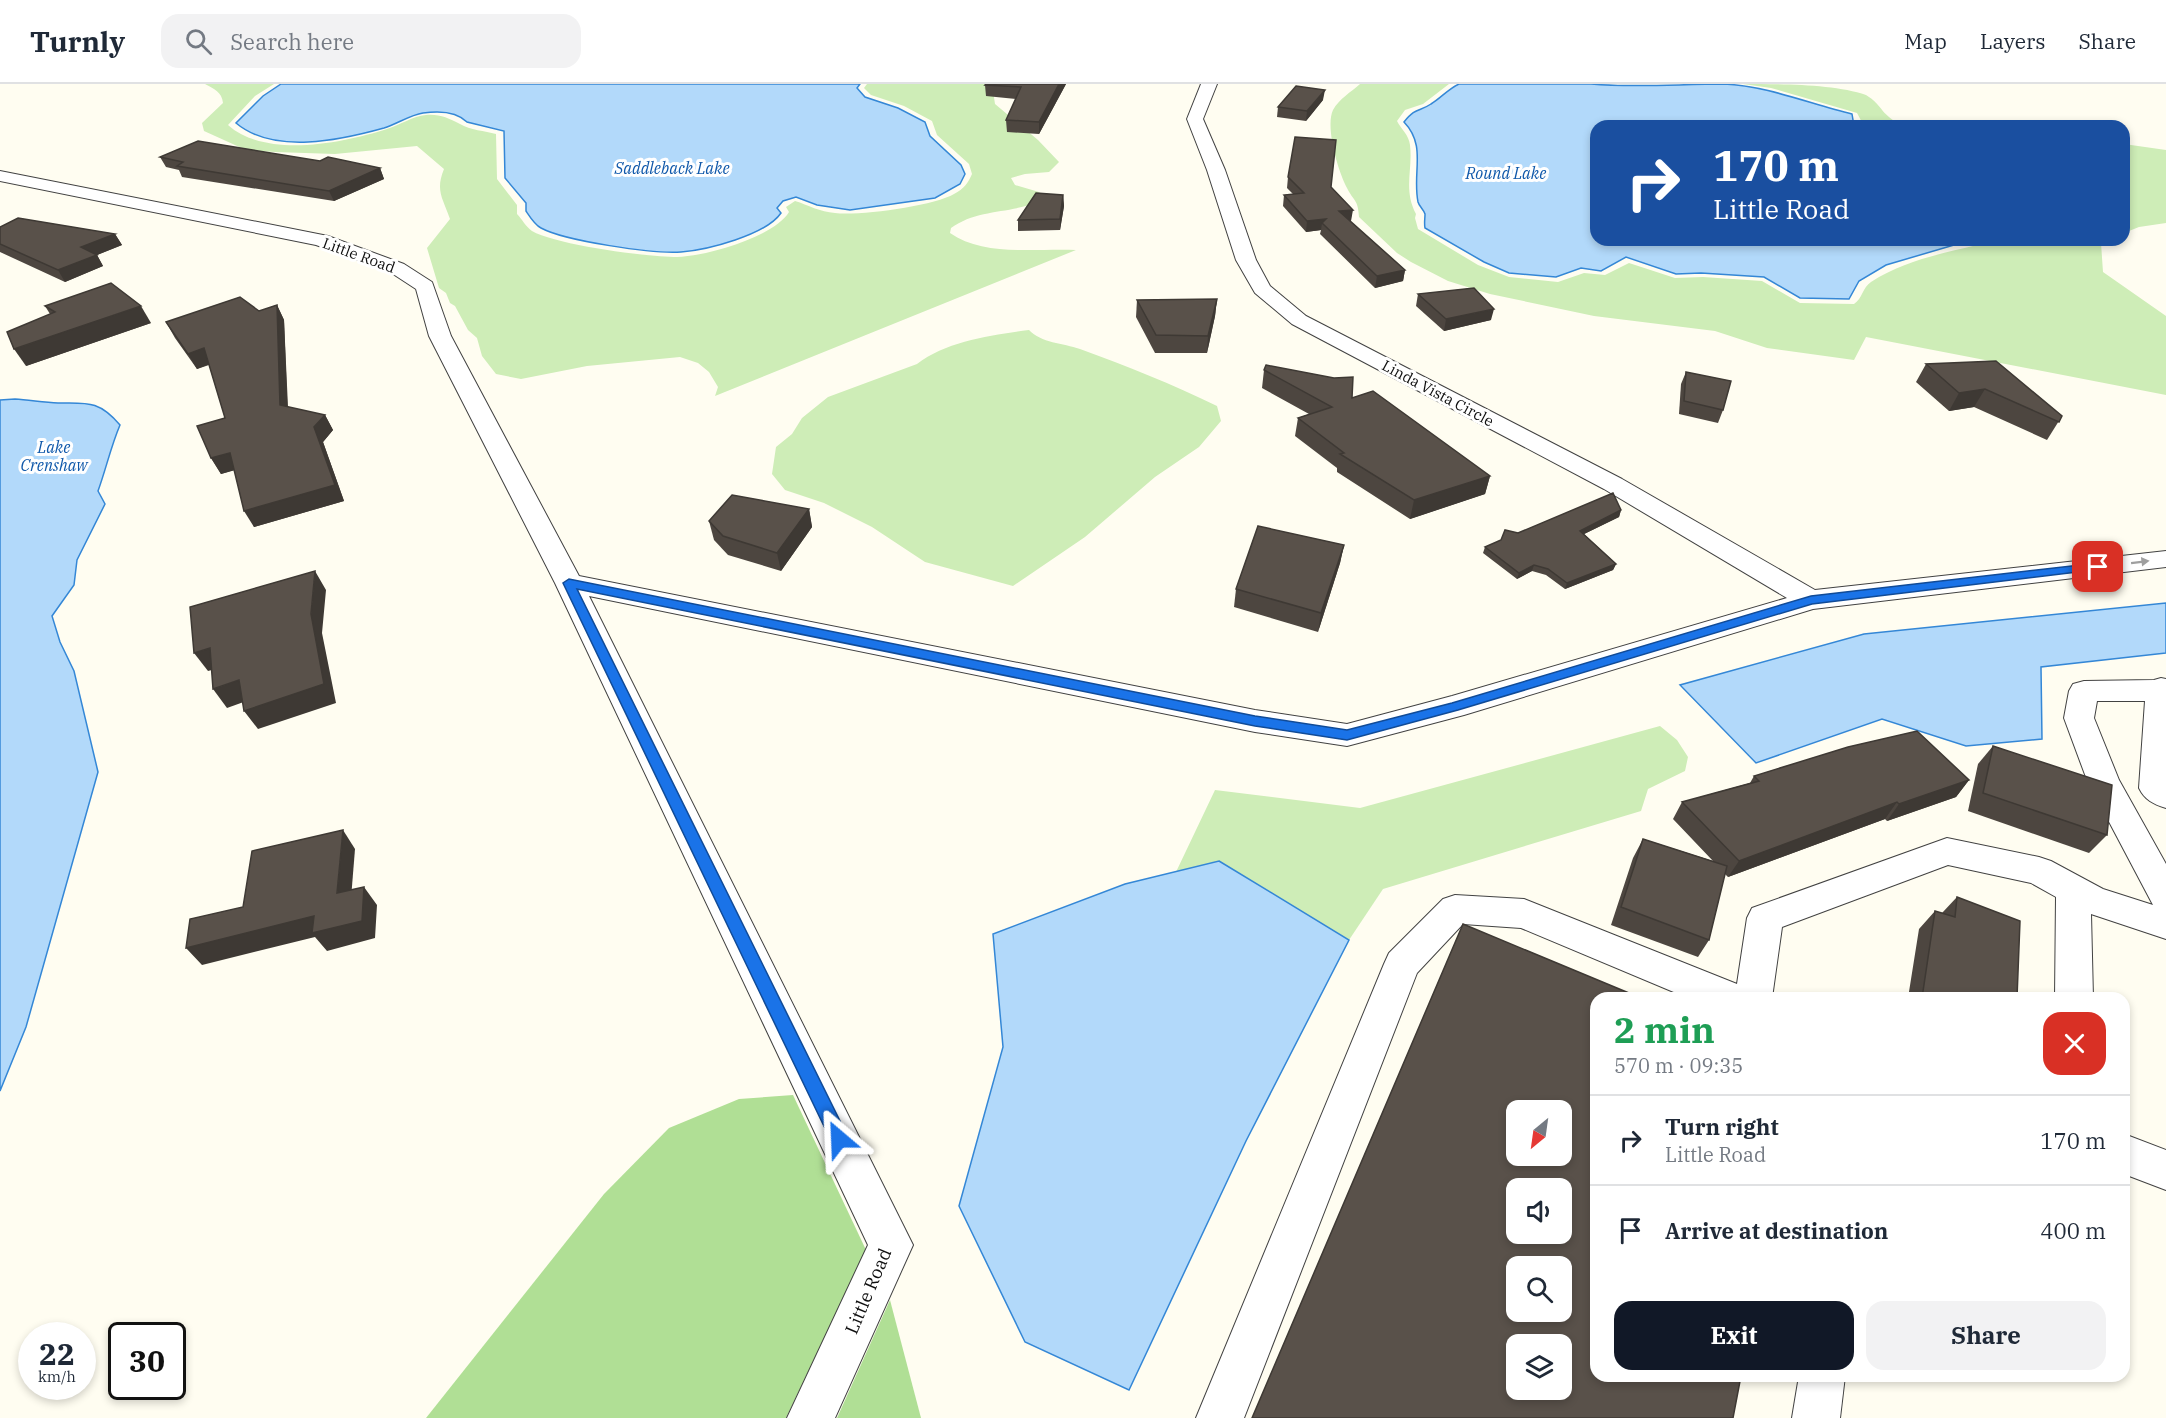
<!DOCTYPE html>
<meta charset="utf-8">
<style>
:root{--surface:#fff;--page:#f2f2f3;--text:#1f2937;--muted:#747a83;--line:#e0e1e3;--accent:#111827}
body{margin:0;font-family:"IBM Plex Serif",serif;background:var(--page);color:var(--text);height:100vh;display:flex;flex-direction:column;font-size:22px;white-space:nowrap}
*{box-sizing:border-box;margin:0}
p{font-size:20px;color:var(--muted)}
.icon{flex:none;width:33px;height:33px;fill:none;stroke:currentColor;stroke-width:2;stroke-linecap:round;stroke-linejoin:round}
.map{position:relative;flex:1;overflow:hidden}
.drawer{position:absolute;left:1590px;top:908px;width:540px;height:390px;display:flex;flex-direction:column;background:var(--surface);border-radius:18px;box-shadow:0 3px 9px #0003}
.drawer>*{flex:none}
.top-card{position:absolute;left:1590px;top:36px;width:540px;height:126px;border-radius:18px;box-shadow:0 3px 9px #0003;background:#1a4fa0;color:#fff;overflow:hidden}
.needle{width:39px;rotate:209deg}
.controls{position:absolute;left:1506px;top:1016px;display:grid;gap:12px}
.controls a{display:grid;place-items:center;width:66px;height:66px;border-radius:12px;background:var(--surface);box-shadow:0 3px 9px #0003;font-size:30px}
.speed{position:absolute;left:18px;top:1238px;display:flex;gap:12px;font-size:30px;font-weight:700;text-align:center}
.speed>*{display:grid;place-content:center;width:78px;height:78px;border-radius:50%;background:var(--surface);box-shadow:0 3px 9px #0003;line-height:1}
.speed small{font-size:15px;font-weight:400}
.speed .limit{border:3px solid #111;border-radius:9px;background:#fff;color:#111}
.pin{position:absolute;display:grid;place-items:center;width:51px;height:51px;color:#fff;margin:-26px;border-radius:12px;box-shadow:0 3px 9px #0006}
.me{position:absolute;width:66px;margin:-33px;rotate:334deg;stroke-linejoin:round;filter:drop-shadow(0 0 4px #0008)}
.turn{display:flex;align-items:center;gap:21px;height:126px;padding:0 24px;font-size:27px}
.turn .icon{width:78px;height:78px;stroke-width:2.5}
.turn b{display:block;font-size:42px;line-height:51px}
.round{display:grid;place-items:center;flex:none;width:63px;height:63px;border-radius:18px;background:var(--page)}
.headline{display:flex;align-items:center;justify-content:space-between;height:102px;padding:0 24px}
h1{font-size:36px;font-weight:800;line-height:45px;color:#1e9e55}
.action{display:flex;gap:12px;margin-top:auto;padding:12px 24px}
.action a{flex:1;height:69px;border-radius:18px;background:var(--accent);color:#fff;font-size:24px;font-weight:800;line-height:69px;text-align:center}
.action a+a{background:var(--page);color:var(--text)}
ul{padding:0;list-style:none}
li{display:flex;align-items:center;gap:18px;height:90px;padding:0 24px;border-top:2px solid var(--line)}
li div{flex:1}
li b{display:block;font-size:22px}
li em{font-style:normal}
header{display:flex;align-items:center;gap:36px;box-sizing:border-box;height:84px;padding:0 30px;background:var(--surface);border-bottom:2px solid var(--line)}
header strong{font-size:28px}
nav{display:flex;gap:33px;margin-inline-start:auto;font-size:21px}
.search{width:420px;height:54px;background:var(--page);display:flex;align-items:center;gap:15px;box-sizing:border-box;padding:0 21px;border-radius:18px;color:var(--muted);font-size:22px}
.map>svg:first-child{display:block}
</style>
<header>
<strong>Turnly</strong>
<div class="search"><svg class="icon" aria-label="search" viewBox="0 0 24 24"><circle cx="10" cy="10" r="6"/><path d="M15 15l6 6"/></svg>Search here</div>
<nav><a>Map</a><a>Layers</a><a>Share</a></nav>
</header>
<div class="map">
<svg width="2166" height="1334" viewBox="0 0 2166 1334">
<rect width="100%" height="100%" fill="#fffdf1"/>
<g fill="#ceedb7">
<path d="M 205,0 L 274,0 L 255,12 L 228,41 C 266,75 343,59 387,45 C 400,41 413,32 426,31 C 440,30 448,34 460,40 C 470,46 485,47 496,50 L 497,95 L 517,121 L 517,130 C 522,135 526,143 532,147 C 556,161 648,173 677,173 C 706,172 774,153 789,128 L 786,123 L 795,117 C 808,121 820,128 835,129 C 859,132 934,122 954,110 C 964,105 968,99 972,90 L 969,80 L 937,51 L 932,37 L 904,22 L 871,11 L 864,4 L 867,0 L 992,0 L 995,20 L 1038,56 L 1059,78 L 1049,88 L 1025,90 L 1011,94 L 1015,101 L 1039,108 L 1046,114 C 1016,131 980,123 951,144 L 950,149 C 984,173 1036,164 1076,166 L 715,312 L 718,303 L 709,288 L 698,279 L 680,273 L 587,282 L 521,295 L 496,290 L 482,272 L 477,254 L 468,246 L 455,222 L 450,219 L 446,209 L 439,204 L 427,164 L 450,135 C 443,114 435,107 444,85 L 417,62 L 335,70 L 275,68 L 246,66 L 204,47 L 202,39 L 223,19 C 222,8 214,5 205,0 Z"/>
<path d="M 1360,0 L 1449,0 L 1423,20 L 1405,26 L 1397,37 C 1401,45 1409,51 1410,61 C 1413,86 1403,105 1416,130 L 1415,134 L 1418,145 L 1478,181 L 1509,193 L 1558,198 L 1584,189 L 1605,191 L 1629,179 L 1675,194 L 1703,193 L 1762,197 L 1800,219 L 1854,220 C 1862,215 1863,203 1871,198 C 1903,177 1940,170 1977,161 L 1984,156 L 2108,156 L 2101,159 L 2103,188 L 2166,232 L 2166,311 L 1866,253 L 1854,276 L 1767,264 L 1715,247 L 1594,232 L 1490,210 L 1448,197 L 1411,178 L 1397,169 L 1359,133 C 1358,115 1354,118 1347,104 C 1338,87 1325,43 1333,26 C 1339,15 1351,8 1360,0 Z"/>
<path d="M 1743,0 C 1779,0 1835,0 1866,11 C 1883,21 1881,33 1905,42 L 1864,42 L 1857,29 L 1771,4 Z"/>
<path d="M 2124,60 L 2166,66 L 2166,139 L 2139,143 L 2124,149 Z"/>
<path d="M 1029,246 C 1041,259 1063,259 1080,265 C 1127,282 1172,300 1217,322 L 1221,337 L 1199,363 L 1155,393 L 1085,453 L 1013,502 L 925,478 L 872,443 L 824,419 L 785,406 L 772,390 L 776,363 L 792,350 L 802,334 L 828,313 L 917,280 C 947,257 992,251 1029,246 Z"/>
<path d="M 1660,642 L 1677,656 L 1688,673 L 1685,687 L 1648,705 L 1641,727 L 1383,805 L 1349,856 L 1219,777 L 1176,788 L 1215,706 L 1360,724 Z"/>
</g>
<g fill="#b0df95">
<path d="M 793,1011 L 866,1166 L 786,1334 L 426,1334 L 604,1110 L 669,1044 L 739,1015 Z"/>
<path d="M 890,1216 L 921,1334 L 837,1334 Z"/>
</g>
<g fill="#b2d9fa" stroke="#3487d6" stroke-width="1.5">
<path d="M 281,0 L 860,0 L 857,4 L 865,13 L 898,24 L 925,38 L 930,52 L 961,81 L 965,90 L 960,100 L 935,114 L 850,126 L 817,121 L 796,113 L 783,117 L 777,124 L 781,129 C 766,151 707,166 681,168 C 653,170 565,157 541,144 C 535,141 530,133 526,127 L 526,119 L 505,94 L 504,47 L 467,38 C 456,27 437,27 423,29 C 410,31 397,40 384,44 C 341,56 274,71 236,39 L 263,12 Z"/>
<path d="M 1459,0 L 1591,0 C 1635,4 1679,0 1724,0 C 1768,2 1810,20 1852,30 L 1854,42 L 1596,42 L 1596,156 L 1971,156 L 1886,181 L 1859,197 L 1849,215 L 1800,214 L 1764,193 L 1701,189 L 1676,190 L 1626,173 L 1601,187 L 1581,184 L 1556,193 L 1509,189 L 1484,178 L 1425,144 C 1424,139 1425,135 1425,130 C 1424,126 1419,122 1418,118 C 1412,88 1427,62 1404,38 C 1416,23 1419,28 1431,20 C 1441,14 1448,5 1459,0 Z"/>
<path d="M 15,315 C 29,316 43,318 58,319 C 87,319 99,316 120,341 C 111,362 106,385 98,407 L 105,420 L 77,476 L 74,501 L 52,532 L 60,558 L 74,587 L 98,688 L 26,943 L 0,1007 L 0,316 Z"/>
<path d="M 2166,519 L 2166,569 L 2041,583 L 2042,655 L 1966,662 L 1882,635 L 1756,679 L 1680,601 L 1864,550 Z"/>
<path d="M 1219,777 L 1349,856 L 1246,1057 L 1129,1306 L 1025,1258 L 959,1122 L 1003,963 L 993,850 L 1125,800 Z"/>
</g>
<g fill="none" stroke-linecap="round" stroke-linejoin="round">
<g stroke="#424242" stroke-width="2">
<g id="minor">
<path d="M 1201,0 L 1217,0 L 1203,35 L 1225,86 L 1256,176 L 1270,202 L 1306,232 L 1622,395 L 1815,506 L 2166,467 L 2166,483 L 1813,525 L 1464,631 L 1347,662 L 1255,648 L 589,512 L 913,1161 L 835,1334 L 787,1334 L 868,1161 L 555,499 L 429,252 L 416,205 L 390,188 L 316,161 L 0,97 L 0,87 L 328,152 L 404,180 L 432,198 L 451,252 L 579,492 L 1255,626 L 1347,640 L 1452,612 L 1787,514 L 1604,405 L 1292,240 L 1255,209 L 1236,176 L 1207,86 L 1187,35 Z"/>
<path d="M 2161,594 L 2166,595 L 2166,724 C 2153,720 2145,716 2139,704 L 2145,617 L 2097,617 L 2094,634 L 2119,696 L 2166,780 L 2166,855 L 2091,830 L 2093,914 L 2055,914 L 2056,813 L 2031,799 L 1948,781 L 1782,843 L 1772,914 L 1688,914 L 1521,844 L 1463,840 L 1417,889 L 1244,1334 L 1196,1334 L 1384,880 L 1389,869 L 1443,815 L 1455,811 L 1524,815 L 1737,900 L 1747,834 L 1752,824 L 1947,754 L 2039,773 L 2051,777 L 2103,805 L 2153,821 L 2087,696 L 2064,634 L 2069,607 L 2073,600 L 2084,597 L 2154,596 Z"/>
<path d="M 2124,1050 L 2166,1066 L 2166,1106 L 2124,1090 Z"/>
<path d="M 1799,1292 L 1845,1292 L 1840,1334 L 1792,1334 Z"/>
</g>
</g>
<use href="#minor" fill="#fff" fill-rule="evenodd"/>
</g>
<g fill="#4d4640">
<path d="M 1066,0 L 1039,50 L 1007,48 L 1006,36 L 1016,15 L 986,12 L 985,1 Z"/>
<path d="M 1323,16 L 1306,37 L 1277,33 L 1278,23 Z"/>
<path d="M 160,73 L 320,77 L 380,84 L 384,95 L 334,117 L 182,93 L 179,86 L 166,83 Z"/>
<path d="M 1288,93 L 1331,103 L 1351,137 L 1350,137 L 1405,186 L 1403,197 L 1375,204 L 1320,150 L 1321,146 L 1306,148 L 1283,122 L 1284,111 L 1293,110 L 1287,104 Z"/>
<path d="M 1063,111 L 1064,122 L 1060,146 L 1018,147 L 1018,136 Z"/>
<path d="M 0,143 L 115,150 L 122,161 L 97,171 L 103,182 L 65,198 L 0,168 Z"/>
<path d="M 1418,210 L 1491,236 L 1444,247 L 1416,222 Z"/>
<path d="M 1217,215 L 1215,232 L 1207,269 L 1155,269 L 1136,233 L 1137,216 Z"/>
<path d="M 277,221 L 284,236 L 288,323 L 325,331 L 333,346 L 323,358 L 344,417 L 254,443 L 234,386 L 221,390 L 211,374 L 225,334 L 209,281 L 197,285 L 175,254 L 166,238 L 259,227 Z"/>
<path d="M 45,222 L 151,239 L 26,282 L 50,230 Z"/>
<path d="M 1926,280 L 2062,332 L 2047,356 L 1974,323 L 1949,327 L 1916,298 Z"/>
<path d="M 1264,286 L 1352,314 L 1490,392 L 1485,410 L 1410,435 L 1337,388 L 1337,384 L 1295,352 L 1298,334 L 1309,330 L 1262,304 Z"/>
<path d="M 1686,288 L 1723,326 L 1718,339 L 1679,330 L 1681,300 Z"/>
<path d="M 809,425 L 812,443 L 781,487 L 728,471 L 714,456 L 709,437 Z"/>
<path d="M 1621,426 L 1619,433 L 1584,450 L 1616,480 L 1613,486 L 1565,505 L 1546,491 L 1532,487 L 1517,495 L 1483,469 L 1485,463 L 1518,449 Z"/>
<path d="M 1344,461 L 1340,479 L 1318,548 L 1234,523 L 1236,505 Z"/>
<path d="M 1993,662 L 2107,751 L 2089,769 L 1968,727 L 1978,680 Z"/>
<path d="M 1754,692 L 1969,696 L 1956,713 L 1887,737 L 1885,735 L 1728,793 L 1725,790 L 1709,856 L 1698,873 L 1611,841 L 1633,774 L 1643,755 L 1713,777 L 1673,735 L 1682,718 L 1750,699 Z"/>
<path d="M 1957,813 L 2017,914 L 1908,914 L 1919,845 L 1935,827 L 1942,829 Z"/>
</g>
<g fill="#3e3934">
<path d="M 1059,0 L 1066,0 L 1039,50 L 1039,38 Z"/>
<path d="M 1325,6 L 1323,16 L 1306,37 L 1307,27 Z"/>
<path d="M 380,84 L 384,95 L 334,117 L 329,107 Z"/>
<path d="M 1063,111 L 1064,122 L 1060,146 L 1060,135 Z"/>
<path d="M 1353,126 L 1351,137 L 1338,138 L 1339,127 Z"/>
<path d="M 1326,135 L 1322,139 L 1321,146 L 1306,148 L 1307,137 Z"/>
<path d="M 115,150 L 122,161 L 97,171 L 103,182 L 65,198 L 58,186 L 81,163 Z"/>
<path d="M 1405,186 L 1403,197 L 1375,204 L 1377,192 Z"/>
<path d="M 1217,215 L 1215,232 L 1207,269 L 1208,252 Z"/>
<path d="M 277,221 L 284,236 L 288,337 L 280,321 Z"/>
<path d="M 141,222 L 151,239 L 26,282 L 14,265 Z"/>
<path d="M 1494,225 L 1491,236 L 1444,247 L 1446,235 Z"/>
<path d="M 204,264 L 212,279 L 197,285 L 188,270 Z"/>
<path d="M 1985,305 L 1974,323 L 1949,327 L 1959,309 Z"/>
<path d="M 325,331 L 333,346 L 323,358 L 344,417 L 254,443 L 244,427 Z"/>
<path d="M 230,369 L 239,385 L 221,390 L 211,374 Z"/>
<path d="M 1490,392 L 1485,410 L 1410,435 L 1414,416 Z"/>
<path d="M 809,425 L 812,443 L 781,487 L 777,469 Z"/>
<path d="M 1621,426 L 1619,433 L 1578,453 L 1580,447 Z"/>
<path d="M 1344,461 L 1340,479 L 1318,548 L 1321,529 Z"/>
<path d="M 1616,480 L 1613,486 L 1565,505 L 1567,499 Z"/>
<path d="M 1534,481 L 1532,487 L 1517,495 L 1519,489 Z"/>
<path d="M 315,487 L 326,506 L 322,549 L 336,619 L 258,645 L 244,627 L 311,530 Z"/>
<path d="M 210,564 L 223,583 L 208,587 L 194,569 Z"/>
<path d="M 239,596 L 252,615 L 227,624 L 213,605 Z"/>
<path d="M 1969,696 L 1956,713 L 1887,737 L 1899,720 Z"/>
<path d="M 1897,718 L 1885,735 L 1728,793 L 1739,777 Z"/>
<path d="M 343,746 L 355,765 L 350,827 L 337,809 Z"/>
<path d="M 364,803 L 377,821 L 375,854 L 327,867 L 315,853 L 202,881 L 186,864 Z"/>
</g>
<g fill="#59514a" stroke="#3e3934" stroke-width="1.5" fill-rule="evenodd">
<path d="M 986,0 L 1059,0 L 1039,38 L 1006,36 L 1021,3 L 985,1 Z"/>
<path d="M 1296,2 L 1325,6 L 1307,27 L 1278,23 Z"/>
<path d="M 1295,53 L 1336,56 L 1331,103 L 1353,126 L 1339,127 L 1405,186 L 1377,192 L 1322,139 L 1326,135 L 1307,137 L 1284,111 L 1304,109 L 1288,93 Z"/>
<path d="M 198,57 L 320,77 L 328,73 L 380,84 L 329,107 L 177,82 L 183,78 L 160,73 Z"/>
<path d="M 1036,109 L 1063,111 L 1060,135 L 1018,136 Z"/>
<path d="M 18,134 L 115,150 L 81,163 L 97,171 L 58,186 L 0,160 L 0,143 Z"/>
<path d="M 111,199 L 141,222 L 14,265 L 7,248 L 55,228 L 45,222 Z"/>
<path d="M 1474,204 L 1494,225 L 1446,235 L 1418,210 Z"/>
<path d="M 240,213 L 259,227 L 277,221 L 280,321 L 325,331 L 314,343 L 335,401 L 244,427 L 230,369 L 211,374 L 197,342 L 225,334 L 204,264 L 188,270 L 166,238 Z"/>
<path d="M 1217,215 L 1208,252 L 1156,251 L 1137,216 Z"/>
<path d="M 1996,277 L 2062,332 L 2059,338 L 1985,305 L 1959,309 L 1926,280 Z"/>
<path d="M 1266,281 L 1334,294 L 1353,293 L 1352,314 L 1373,307 L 1490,392 L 1414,416 L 1340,370 L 1344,369 L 1298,334 L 1332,323 L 1264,286 Z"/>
<path d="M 1686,288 L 1731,297 L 1723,326 L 1684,317 Z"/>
<path d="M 1613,409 L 1621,426 L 1580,447 L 1616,480 L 1567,499 L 1548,485 L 1534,481 L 1519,489 L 1485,463 L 1501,456 L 1505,446 L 1518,449 Z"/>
<path d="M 732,411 L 809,425 L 777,469 L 723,452 L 709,437 Z"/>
<path d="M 1258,442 L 1344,461 L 1321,529 L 1236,505 Z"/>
<path d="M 315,487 L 311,530 L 324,600 L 244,627 L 239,596 L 213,605 L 210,564 L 194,569 L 190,523 Z"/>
<path d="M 1917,647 L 1969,696 L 1899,720 L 1897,718 L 1739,777 L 1682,718 L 1759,697 L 1754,692 L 1848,663 Z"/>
<path d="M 1993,662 L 2112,701 L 2107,751 L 1983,709 Z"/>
<path d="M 343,746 L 337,809 L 364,803 L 362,837 L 312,849 L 314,832 L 186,864 L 190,835 L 243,823 L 252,767 Z"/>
<path d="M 1643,755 L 1727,782 L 1709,856 L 1621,823 Z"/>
<path d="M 1957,813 L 2020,837 L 2017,914 L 1922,914 L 1935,827 L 1955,833 Z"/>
<path d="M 1463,840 L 1641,914 L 1596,914 L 1596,1292 L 1741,1292 L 1733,1334 L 1252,1334 ZM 1516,1026 L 1562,1026 L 1562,1071 L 1516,1071 ZM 1516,1104 L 1562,1104 L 1562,1149 L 1516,1149 ZM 1516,1182 L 1562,1182 L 1562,1227 L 1516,1227 ZM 1516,1260 L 1562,1260 L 1562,1305 L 1516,1305 Z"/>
</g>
<defs><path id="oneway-solid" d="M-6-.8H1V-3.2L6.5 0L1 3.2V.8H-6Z" transform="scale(1.5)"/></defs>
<use fill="#9f9f9f" href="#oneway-solid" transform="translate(2140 478) rotate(-7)"/>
<path fill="#1a73e8" stroke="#114b97" stroke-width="1.5" d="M 2098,479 L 2104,483 L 2102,485 L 1812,520 L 1458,626 L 1347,656 L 1255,642 L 577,505 L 846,1049 L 848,1055 L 846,1061 L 839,1064 L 833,1061 L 563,499 L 569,495 L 1255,632 L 1347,646 L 1452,619 L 1811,512 Z"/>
<g text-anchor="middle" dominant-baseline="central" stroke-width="6" stroke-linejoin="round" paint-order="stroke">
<g font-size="15" fill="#0f0f0f" stroke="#fff">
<text transform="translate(359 171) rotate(20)">Little Road</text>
<text transform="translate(1438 309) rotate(28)">Linda Vista Circle</text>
</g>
<g font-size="16" font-style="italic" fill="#0f58aa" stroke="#fff">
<text x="672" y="84">Saddleback Lake</text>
<text x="1506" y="89">Round Lake</text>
<text x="54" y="363">Lake<tspan x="54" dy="18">Crenshaw</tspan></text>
</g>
<g font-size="18" fill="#0f0f0f" stroke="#fff">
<text transform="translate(868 1207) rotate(-67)">Little Road</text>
</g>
</g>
</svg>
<div class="controls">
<a><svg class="needle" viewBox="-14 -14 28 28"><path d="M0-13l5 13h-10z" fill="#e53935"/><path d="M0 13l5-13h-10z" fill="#747a83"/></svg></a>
<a><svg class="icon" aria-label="sound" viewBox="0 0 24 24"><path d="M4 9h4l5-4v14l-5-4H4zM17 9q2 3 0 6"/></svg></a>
<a><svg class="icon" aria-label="search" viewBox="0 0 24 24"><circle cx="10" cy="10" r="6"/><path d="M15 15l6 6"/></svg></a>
<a><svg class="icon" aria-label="layers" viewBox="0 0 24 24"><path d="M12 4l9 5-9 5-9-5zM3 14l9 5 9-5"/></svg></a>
</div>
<div class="speed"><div>22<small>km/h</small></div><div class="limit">30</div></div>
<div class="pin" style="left:2098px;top:483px;background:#d93025"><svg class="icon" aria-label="arrive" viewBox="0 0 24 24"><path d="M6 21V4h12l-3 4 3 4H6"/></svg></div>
<svg class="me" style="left:839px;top:1055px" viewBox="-20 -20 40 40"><path d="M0-17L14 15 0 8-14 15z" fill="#1a73e8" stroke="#fff" stroke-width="4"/></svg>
<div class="top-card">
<div class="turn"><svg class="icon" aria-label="right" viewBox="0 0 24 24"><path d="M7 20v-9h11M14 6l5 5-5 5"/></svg><div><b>170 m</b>Little Road</div></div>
</div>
<section class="drawer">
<div class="headline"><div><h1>2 min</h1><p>570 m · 09:35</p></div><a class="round" style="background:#d93025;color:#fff"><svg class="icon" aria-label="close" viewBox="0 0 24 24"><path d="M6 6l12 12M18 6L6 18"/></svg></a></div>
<ul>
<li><svg class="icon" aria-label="right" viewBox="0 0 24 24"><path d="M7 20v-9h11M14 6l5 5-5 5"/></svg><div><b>Turn right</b><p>Little Road</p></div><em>170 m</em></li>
<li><svg class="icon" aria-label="arrive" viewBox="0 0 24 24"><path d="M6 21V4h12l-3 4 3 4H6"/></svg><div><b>Arrive at destination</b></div><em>400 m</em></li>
</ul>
<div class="action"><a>Exit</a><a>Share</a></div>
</section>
</div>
